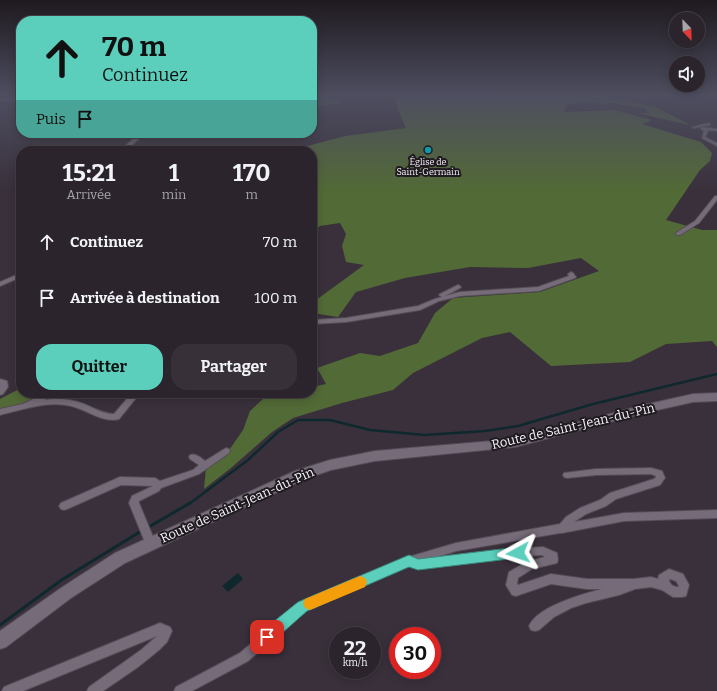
<!DOCTYPE html>
<html lang="fr">
<meta charset="utf-8">
<style>
:root{--surface:#2b242c;--page:#373038;--text:#f1f3f6;--muted:#a6a4a9;--line:#474148;--accent:#5bcebc}
body{margin:0;font-family:Bitter,serif;background:var(--page);color:var(--text);height:100vh;display:flex;flex-direction:column;font-size:15px;white-space:nowrap}
*{box-sizing:border-box;margin:0}
p{font-size:13px;color:var(--muted)}
.icon{flex:none;width:22px;height:22px;fill:none;stroke:currentColor;stroke-width:2;stroke-linecap:round;stroke-linejoin:round}
.map{position:relative;flex:1;overflow:hidden}
.drawer{position:absolute;left:16px;top:146px;width:301px;height:252px;display:flex;flex-direction:column;background:var(--surface);border-radius:16px;box-shadow:0 2px 10px #0003,0 0 0 1px var(--line)}
.drawer>*{flex:none}
.hud{position:absolute;left:16px;top:16px;width:301px;height:122px;border-radius:16px;box-shadow:0 2px 10px #0003,0 0 0 1px var(--line);background:#5bcebc;color:#111;overflow:hidden}
.needle{width:26px;rotate:157deg}
.tools{position:absolute;left:669px;top:12px;display:grid;gap:8px}
.tools a{display:grid;place-items:center;width:36px;height:36px;border-radius:50%;background:var(--surface);box-shadow:0 2px 10px #0003,0 0 0 1px var(--line);font-size:20px}
.speed{position:absolute;left:329px;top:627px;display:flex;gap:8px;font-size:20px;font-weight:700;text-align:center}
.speed>*{display:grid;place-content:center;width:52px;height:52px;border-radius:50%;background:var(--surface);box-shadow:0 2px 10px #0003,0 0 0 1px var(--line);line-height:1}
.speed small{font-size:10px;font-weight:400}
.speed .limit{border:6px solid #d22;background:#fff;color:#111}
.pin{position:absolute;display:grid;place-items:center;width:34px;height:34px;color:#fff;margin:-17px;border-radius:8px;box-shadow:0 2px 6px #0006}
.me{position:absolute;width:44px;margin:-22px;rotate:265deg;stroke-linejoin:round;filter:drop-shadow(0 0 3px #0008)}
.turn{display:flex;align-items:center;gap:14px;height:84px;padding:0 20px;font-size:18px}
.turn .icon{width:52px;height:52px;stroke-width:2.5}
.turn b{display:block;font-size:28px;line-height:34px}
.then{display:flex;align-items:center;height:38px;padding:0 20px;background:#0003;gap:8px;font-size:15px}
.eta{display:flex;justify-content:space-evenly;align-items:center;height:68px;text-align:center}
.eta b{font-size:24px;font-weight:700;line-height:28px}
.primary-button{display:flex;gap:8px;margin-top:auto;padding:8px 20px}
.primary-button a{flex:1;height:46px;border-radius:16px;background:var(--accent);color:#111;font-size:16px;font-weight:700;line-height:46px;text-align:center}
.primary-button a+a{background:var(--page);color:var(--text)}
ul{padding:0;list-style:none}
li{display:flex;align-items:center;gap:12px;height:56px;padding:0 20px}
li div{flex:1}
li b{display:block;font-size:15px}
li em{font-style:normal}
.map>svg:first-child{display:block}
</style>
<div class="map">
<svg width="717" height="691" viewBox="0 0 717 691">
<rect width="100%" height="100%" fill="#39303b"/>
<g fill="#526a36">
<path d="M 312,95 L 327,95 L 340,103 L 312,107 Z"/>
<path d="M 396,95 L 605,95 L 656,107 L 690,125 L 637,113 L 649,113 L 644,108 L 606,102 L 608,105 L 583,101 L 566,105 L 564,112 L 615,110 L 652,120 L 642,124 L 701,142 L 712,153 L 710,161 L 700,170 L 666,220 L 702,230 L 717,230 L 717,347 L 712,341 L 666,344 L 630,362 L 551,366 L 510,332 L 482,338 L 413,373 L 393,390 L 342,403 L 293,418 L 272,432 L 231,468 L 204,489 L 206,467 L 227,453 L 243,430 L 250,411 L 265,397 L 285,393 L 312,393 L 312,387 L 326,384 L 317,368 L 360,353 L 380,356 L 418,343 L 435,313 L 453,298 L 540,292 L 599,271 L 581,258 L 528,268 L 470,267 L 405,278 L 356,292 L 338,317 L 312,313 L 312,303 L 364,265 L 346,262 L 342,246 L 346,234 L 340,223 L 320,226 L 312,233 L 312,151 L 289,151 L 345,136 L 406,128 L 397,107 Z"/>
<path d="M 21,388 L 21,393 L 45,393 L 22,404 L 0,409 L 0,399 Z"/>
</g>
<path fill="#0f282e" d="M 238,573 L 243,579 L 228,592 L 222,586 Z"/>
<g fill="none" stroke-linecap="round" stroke-linejoin="round">
<path stroke="#0f282e" stroke-width="2.5" d="M 189,504 L 248,460 L 278,432 L 298,420 L 330,420 L 370,430 L 425,435 L 485,431 L 518,426 L 593,404 L 717,374"/>
<g stroke="#0f282e" stroke-width="3">
<path d="M 147,528 L 190,503"/>
<path d="M 0,625 L 63,579 L 143,530"/>
</g>
<g stroke="#544d56" stroke-width="2">
<g id="street">
<rect x="0" y="99" width="21" height="2"/>
<path d="M 709,123 L 710,123 L 710,125 L 694,128 L 692,127 Z"/>
<path d="M 701,127 L 717,129 L 717,131 L 707,130 L 708,131 L 705,137 L 717,143 L 717,146 L 702,138 L 704,131 L 701,129 Z"/>
<path d="M 143,133 L 149,133 L 141,137 L 132,145 L 126,149 L 80,151 L 89,148 L 124,147 L 138,135 Z"/>
<path d="M 715,196 L 717,196 L 717,200 L 699,223 L 680,235 L 676,235 L 676,233 L 695,221 Z"/>
<path d="M 571,272 L 573,273 L 576,277 L 575,278 L 539,291 L 460,296 L 439,301 L 420,310 L 346,322 L 312,324 L 312,320 L 346,318 L 418,306 L 435,299 L 442,297 L 439,295 L 440,294 L 458,285 L 460,286 L 461,287 L 460,288 L 445,296 L 460,292 L 538,287 L 569,276 L 568,274 Z"/>
<path d="M 21,273 L 21,277 L 0,286 L 0,282 Z"/>
<path d="M 0,379 L 7,381 L 8,387 L 3,394 L 0,395 Z"/>
<path d="M 46,393 L 57,393 L 56,395 L 44,400 C 58,398 71,399 84,404 C 94,408 103,414 114,414 L 132,393 L 140,393 L 119,419 C 101,424 83,406 65,405 C 44,402 21,410 0,415 L 0,409 L 23,404 Z"/>
<path d="M 226,448 L 229,449 L 230,451 L 229,453 L 199,474 L 161,488 L 159,491 L 139,501 L 139,503 L 156,544 L 155,547 L 151,548 L 147,547 L 129,503 L 132,496 L 153,486 L 121,485 L 67,509 L 64,510 L 61,509 L 59,506 L 61,503 L 120,477 L 155,478 L 160,481 L 193,470 L 199,465 L 190,459 L 189,457 L 190,455 C 196,453 201,458 205,461 Z"/>
<path d="M 651,468 L 662,471 L 665,478 L 660,485 L 616,499 L 606,506 L 586,514 L 574,522 L 624,513 L 717,510 L 717,518 L 624,521 L 562,533 L 560,533 L 456,551 L 437,557 L 509,549 L 543,547 L 557,553 L 558,560 L 557,563 L 532,569 L 518,578 L 517,584 L 518,585 L 551,574 L 587,579 L 634,579 L 651,577 L 658,579 L 659,575 L 669,569 L 683,574 L 689,585 L 686,596 L 682,597 L 673,597 L 662,590 L 651,587 L 635,589 L 619,595 L 586,603 L 571,608 L 554,617 L 539,630 L 535,631 L 531,630 L 529,626 C 538,606 583,594 602,589 L 587,589 L 551,584 L 516,596 L 512,595 L 506,585 L 509,572 L 526,562 L 545,557 L 542,555 L 509,557 L 418,569 L 409,566 L 306,611 L 248,661 L 192,691 L 174,691 L 176,687 L 240,653 L 298,603 L 405,558 L 456,543 L 560,524 L 566,517 L 580,508 L 600,500 L 610,493 L 654,479 L 656,477 L 656,476 L 651,474 L 596,475 L 567,478 L 564,477 L 563,475 L 564,473 L 596,469 ZM 670,579 L 676,581 L 679,586 L 678,587 C 674,587 670,585 669,580 Z"/>
<path d="M 160,623 L 170,627 L 172,631 L 167,642 L 159,650 L 138,667 L 103,691 L 87,691 L 89,687 L 141,650 L 157,636 L 23,691 L 2,691 L 4,687 Z"/>
</g>
</g>
<g stroke="#544d56" stroke-width="2">
<path id="secondary" d="M 717,393 L 717,401 L 693,402 L 644,413 L 515,447 L 375,461 L 331,470 L 305,479 L 125,563 L 71,598 L 6,647 L 0,649 L 0,631 L 61,588 L 115,553 L 295,471 L 330,460 L 375,451 L 515,439 L 644,405 L 693,394 Z"/>
</g>
<use href="#street" fill="#766c79" fill-rule="evenodd"/>
<use href="#secondary" fill="#766c79" fill-rule="evenodd"/>
</g>
<linearGradient id="sky" x2="0" y2="1"><stop stop-color="#1f1a20"/><stop offset="0.5" stop-color="#4e4e60"/><stop offset="1" stop-color="#4e4e60" stop-opacity="0"/></linearGradient>
<rect width="717" height="191" fill="url(#sky)"/>
<path fill="#5bcebc" stroke="#3b867a" d="M 518,547 L 522,549 L 524,553 L 522,557 L 518,558 L 418,570 L 409,567 L 307,611 L 272,642 L 267,644 L 262,642 L 260,637 L 262,631 L 298,602 L 409,555 L 418,559 Z"/>
<path fill="#f59e0b" d="M 360,576 L 365,578 L 367,582 L 365,587 L 310,610 L 305,608 L 303,603 L 305,599 Z"/>
<circle fill="#0f9aa8" stroke="#1e1a1f" stroke-width="1.5" cx="428" cy="150" r="4"/>
<g text-anchor="middle" dominant-baseline="central" stroke-width="4" stroke-linejoin="round" paint-order="stroke">
<g font-size="9" fill="#f8f3fa" stroke="#1e1a1f">
<text x="428" y="162">Église de<tspan x="428" dy="10">Saint-Germain</tspan></text>
</g>
<g font-size="13" fill="#f8f3fa" stroke="#1e1a1f">
<text transform="translate(573 426) rotate(-13)">Route de Saint-Jean-du-Pin</text>
<text transform="translate(237 505) rotate(-24)">Route de Saint-Jean-du-Pin</text>
</g>
</g>
</svg>
<div class="tools">
<a><svg class="needle" viewBox="-14 -14 28 28"><path d="M0-13l5 13h-10z" fill="#e53935"/><path d="M0 13l5-13h-10z" fill="#a6a4a9"/></svg></a>
<a><svg class="icon" aria-label="sound" viewBox="0 0 24 24"><path d="M4 9h4l5-4v14l-5-4H4zM17 9q2 3 0 6"/></svg></a>
</div>
<div class="speed"><div>22<small>km/h</small></div><div class="limit">30</div></div>
<div class="pin" style="left:267px;top:637px;background:#d93025"><svg class="icon" aria-label="arrive" viewBox="0 0 24 24"><path d="M6 21V4h12l-3 4 3 4H6"/></svg></div>
<svg class="me" style="left:518px;top:553px" viewBox="-20 -20 40 40"><path d="M0-17L14 15 0 8-14 15z" fill="#5bcebc" stroke="#fff" stroke-width="4"/></svg>
<div class="hud">
<div class="turn"><svg class="icon" aria-label="ahead" viewBox="0 0 24 24"><path d="M12 20V5M6 11l6-6 6 6"/></svg><div><b>70 m</b>Continuez</div></div>
<div class="then">Puis<svg class="icon" aria-label="arrive" viewBox="0 0 24 24"><path d="M6 21V4h12l-3 4 3 4H6"/></svg></div>
</div>
<section class="drawer">
<div class="eta">
<div><b>15:21</b><p>Arrivée</p></div>
<div><b>1</b><p>min</p></div>
<div><b>170</b><p>m</p></div>
</div>
<ul>
<li><svg class="icon" aria-label="ahead" viewBox="0 0 24 24"><path d="M12 20V5M6 11l6-6 6 6"/></svg><div><b>Continuez</b></div><em>70 m</em></li>
<li><svg class="icon" aria-label="arrive" viewBox="0 0 24 24"><path d="M6 21V4h12l-3 4 3 4H6"/></svg><div><b>Arrivée à destination</b></div><em>100 m</em></li>
</ul>
<div class="primary-button"><a>Quitter</a><a>Partager</a></div>
</section>
</div>
